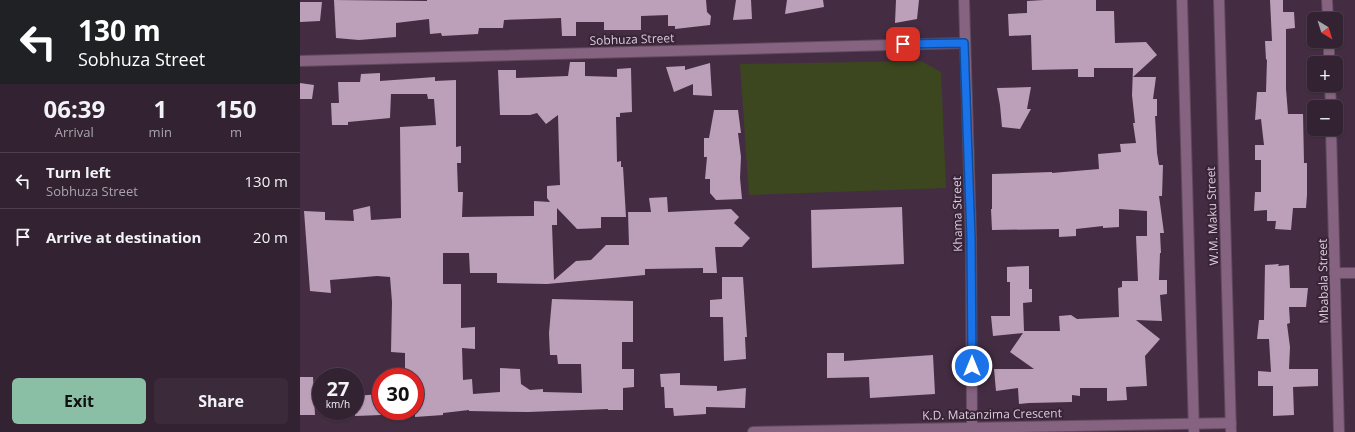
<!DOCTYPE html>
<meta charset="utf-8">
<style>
:root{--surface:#332232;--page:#3b2a3a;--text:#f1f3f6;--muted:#a9a4ac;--line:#4e3f4d;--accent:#8abfa5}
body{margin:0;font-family:"Open Sans",sans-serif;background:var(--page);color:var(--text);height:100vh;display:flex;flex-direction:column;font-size:15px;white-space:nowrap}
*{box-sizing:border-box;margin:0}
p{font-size:13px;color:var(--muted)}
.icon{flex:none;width:22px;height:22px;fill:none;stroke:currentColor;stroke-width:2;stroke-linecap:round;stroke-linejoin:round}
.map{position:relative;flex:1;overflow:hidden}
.details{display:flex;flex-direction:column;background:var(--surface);width:300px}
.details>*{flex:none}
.guide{background:#202124;color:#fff;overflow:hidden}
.needle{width:26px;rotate:142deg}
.fabs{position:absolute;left:1007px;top:12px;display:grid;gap:8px}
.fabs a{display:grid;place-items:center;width:36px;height:36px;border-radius:6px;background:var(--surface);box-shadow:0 1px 3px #0004,0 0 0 1px var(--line);font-size:20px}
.speed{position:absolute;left:12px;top:368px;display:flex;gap:8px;font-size:20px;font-weight:700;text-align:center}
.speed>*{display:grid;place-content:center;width:52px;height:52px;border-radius:50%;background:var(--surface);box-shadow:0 1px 3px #0004,0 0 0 1px var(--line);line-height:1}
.speed small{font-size:10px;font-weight:400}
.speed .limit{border:6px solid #d22;background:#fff;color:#111}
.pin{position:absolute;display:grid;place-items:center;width:34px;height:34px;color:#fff;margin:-17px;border-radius:8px;box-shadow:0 2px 6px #0006}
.me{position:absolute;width:44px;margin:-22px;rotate:0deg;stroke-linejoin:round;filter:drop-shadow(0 0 3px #0008)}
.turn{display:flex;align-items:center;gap:14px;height:84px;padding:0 12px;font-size:18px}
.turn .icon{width:52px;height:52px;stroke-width:2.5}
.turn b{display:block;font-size:28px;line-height:34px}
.eta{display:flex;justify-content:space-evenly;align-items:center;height:68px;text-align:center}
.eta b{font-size:24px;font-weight:700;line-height:28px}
.action{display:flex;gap:8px;margin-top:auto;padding:8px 12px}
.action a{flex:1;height:46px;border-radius:6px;background:var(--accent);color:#111;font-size:16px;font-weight:700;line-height:46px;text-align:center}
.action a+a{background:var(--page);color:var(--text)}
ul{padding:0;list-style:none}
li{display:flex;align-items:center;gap:12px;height:56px;padding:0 12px;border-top:1px solid var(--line)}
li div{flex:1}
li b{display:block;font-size:15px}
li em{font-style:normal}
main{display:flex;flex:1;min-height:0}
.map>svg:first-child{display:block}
</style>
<main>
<section class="details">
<div class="guide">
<div class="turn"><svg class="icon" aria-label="left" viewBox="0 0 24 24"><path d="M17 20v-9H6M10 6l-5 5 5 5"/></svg><div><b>130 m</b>Sobhuza Street</div></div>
</div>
<div class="eta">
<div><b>06:39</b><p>Arrival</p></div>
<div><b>1</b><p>min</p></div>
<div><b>150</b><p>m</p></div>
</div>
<ul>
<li><svg class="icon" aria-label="left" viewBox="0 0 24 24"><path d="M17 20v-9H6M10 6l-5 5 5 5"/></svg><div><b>Turn left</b><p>Sobhuza Street</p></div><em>130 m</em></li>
<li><svg class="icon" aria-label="arrive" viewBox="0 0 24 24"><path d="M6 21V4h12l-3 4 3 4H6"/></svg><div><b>Arrive at destination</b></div><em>20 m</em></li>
</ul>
<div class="action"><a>Exit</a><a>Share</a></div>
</section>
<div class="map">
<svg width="1055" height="432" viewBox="0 0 1055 432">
<rect width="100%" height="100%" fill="#442d42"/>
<path fill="#3c471f" d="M 621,61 L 641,72 L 646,188 L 449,195 L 440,64 Z"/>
<g fill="#bca0ba">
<path d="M 34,0 L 127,1 L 127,0 L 406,0 L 407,12 L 411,16 L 410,25 L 375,29 L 375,26 L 368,26 L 368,15 L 341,16 L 341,30 L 304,30 L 304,22 L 276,22 L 276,36 L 262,36 L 261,18 L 204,20 L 203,28 L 179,28 L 178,34 L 142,36 L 141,33 L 130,34 L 129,19 L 96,23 L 96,37 L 59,40 L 36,38 Z"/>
<path d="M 436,0 L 451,0 L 452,19 L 433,20 Z"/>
<path d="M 487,0 L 523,0 L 524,7 L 485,14 Z"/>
<path d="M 596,0 L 619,0 L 617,19 L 595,23 Z"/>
<path d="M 744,0 L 796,0 L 796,11 L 814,11 L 815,43 L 846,42 L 857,55 L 833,77 L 856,77 L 853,99 L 857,99 L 857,116 L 855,116 L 857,153 L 859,165 L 863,165 L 862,196 L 859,196 L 864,233 L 860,233 L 861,253 L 860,253 L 859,280 L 867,280 L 867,294 L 860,295 L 862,321 L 836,320 L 860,339 L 845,356 L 847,386 L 826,387 L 827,400 L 807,401 L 807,388 L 780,388 L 780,396 L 772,395 L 772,402 L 729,403 L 719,404 L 718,388 L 696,391 L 694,369 L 734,369 L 710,352 L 723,333 L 693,336 L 691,316 L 710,316 L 710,282 L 707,282 L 707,267 L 729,266 L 729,289 L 732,289 L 732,302 L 723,303 L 724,331 L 760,331 L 759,316 L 771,315 L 777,319 L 819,317 L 818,288 L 822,287 L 822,281 L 838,281 L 836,236 L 847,236 L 847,211 L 819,209 L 819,227 L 803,228 L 803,226 L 776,229 L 776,236 L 759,237 L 759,229 L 692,230 L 691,209 L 692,209 L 692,174 L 752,172 L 752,173 L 799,169 L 798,154 L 821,152 L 820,144 L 836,143 L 833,123 L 835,123 L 832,95 L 833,68 L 794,68 L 794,77 L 778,77 L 778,69 L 732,70 L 731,35 L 709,36 L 708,14 L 727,13 L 727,1 Z"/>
<path d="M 970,0 L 983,0 L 983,12 L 994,12 L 995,28 L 986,29 L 986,89 L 988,114 L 1003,114 L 1004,163 L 1007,163 L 1007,195 L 1006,208 L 993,208 L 991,230 L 975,229 L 976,221 L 967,221 L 967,210 L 954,211 L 955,192 L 961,192 L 961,160 L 955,160 L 955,145 L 964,145 L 961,119 L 955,120 L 957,92 L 966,92 L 967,59 L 966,60 L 965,41 L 972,41 Z"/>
<path d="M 0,2 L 22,2 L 20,21 L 0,22 Z"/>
<path d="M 270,62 L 285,62 L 285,76 L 317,77 L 317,69 L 331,68 L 332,112 L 320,113 L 320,117 L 316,117 L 317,162 L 321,161 L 321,167 L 323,167 L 326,217 L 301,217 L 301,228 L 277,229 L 257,208 L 257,225 L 252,225 L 254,280 L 276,261 L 291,260 L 306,245 L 329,245 L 328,212 L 351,212 L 349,198 L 367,197 L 368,212 L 431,209 L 439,217 L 434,223 L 450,238 L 442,247 L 415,247 L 417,273 L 403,273 L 403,268 L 345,269 L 345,275 L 247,284 L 197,283 L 197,273 L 170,273 L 169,253 L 143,253 L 143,284 L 161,284 L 161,328 L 175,327 L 175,349 L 162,348 L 163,380 L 172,379 L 173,394 L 200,392 L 200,368 L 220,369 L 221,384 L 230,390 L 243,389 L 243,392 L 282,393 L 281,364 L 258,364 L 257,355 L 250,355 L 249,333 L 252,299 L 333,301 L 333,342 L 322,342 L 322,369 L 334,369 L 334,387 L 323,388 L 323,410 L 308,410 L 308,409 L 228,412 L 169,411 L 169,410 L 143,413 L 143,415 L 115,417 L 115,377 L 105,377 L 105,353 L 91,352 L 92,302 L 90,277 L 77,276 L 30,280 L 31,293 L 10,291 L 4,211 L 25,212 L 25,220 L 54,221 L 53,210 L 70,206 L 71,220 L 101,218 L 100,127 L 136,125 L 134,99 L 128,99 L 127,94 L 91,94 L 90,118 L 48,122 L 48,125 L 32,125 L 31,103 L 39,103 L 38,82 L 60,82 L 61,74 L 80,73 L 80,81 L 135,77 L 135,81 L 156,80 L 156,147 L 161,146 L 161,163 L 157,163 L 158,192 L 163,192 L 162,217 L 234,216 L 234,201 L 250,202 L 247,198 L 247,186 L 260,185 L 258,115 L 246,124 L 237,113 L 230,115 L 200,115 L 198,70 L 216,70 L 216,78 L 268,76 Z"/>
<path d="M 410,63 L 412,96 L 393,95 L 393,84 L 374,92 L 366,67 L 385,66 L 385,70 Z"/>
<path d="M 0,83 L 14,85 L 12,99 L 0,99 Z"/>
<path d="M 731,87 L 727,109 L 731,109 L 720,129 L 702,127 L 700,105 L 697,88 Z"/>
<path d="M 414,110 L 438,110 L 441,133 L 438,133 L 441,157 L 440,178 L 442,199 L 416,200 L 410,193 L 410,179 L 405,179 L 407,157 L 404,157 L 404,138 L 409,138 Z"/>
<path d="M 602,207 L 604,264 L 512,268 L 511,210 Z"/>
<path d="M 979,264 L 978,266 L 989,265 L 990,288 L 1008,288 L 1006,307 L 989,307 L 990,323 L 987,324 L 990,347 L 989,369 L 1018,369 L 1018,386 L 993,387 L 994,415 L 973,416 L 973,386 L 958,386 L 958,371 L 971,372 L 969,339 L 957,339 L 959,320 L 964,320 L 965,265 Z"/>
<path d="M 422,277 L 443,277 L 447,337 L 445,337 L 446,359 L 424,361 L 423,317 L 410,317 L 410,300 L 422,299 Z"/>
<path d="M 527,353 L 544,353 L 544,361 L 633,355 L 635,394 L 570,398 L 569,377 L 527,378 Z"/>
<path d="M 380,373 L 380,385 L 417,386 L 417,391 L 446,388 L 445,408 L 406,407 L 406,414 L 374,416 L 373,408 L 365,408 L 364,387 L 361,387 L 360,374 Z"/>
<path d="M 0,377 L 13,377 L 15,415 L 0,415 Z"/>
<path d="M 81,394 L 81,415 L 55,416 L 55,396 Z"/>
</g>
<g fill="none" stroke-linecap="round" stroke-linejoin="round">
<g stroke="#5f4a5d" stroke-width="12">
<g id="minor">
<path d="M 664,0 L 671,238 L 672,427"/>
<path d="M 882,0 L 894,432"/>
<path d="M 919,0 L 931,432"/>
<path d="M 1027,0 L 1028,19"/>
<path d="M 1029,41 L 1029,63"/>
<path d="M 0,61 L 664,43"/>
<path d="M 1030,85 L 1031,107"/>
<path d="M 1031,129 L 1039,432"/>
<path d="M 1036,273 L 1055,273"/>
<path d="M 453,432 L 931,423"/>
</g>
</g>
<use href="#minor" stroke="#856381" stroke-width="10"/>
</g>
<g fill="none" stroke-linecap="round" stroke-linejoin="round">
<g stroke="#114b97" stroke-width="10">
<path id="route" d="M 603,44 L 664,43 L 671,238 L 672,366"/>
</g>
<use href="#route" stroke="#1a73e8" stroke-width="7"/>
</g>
<g text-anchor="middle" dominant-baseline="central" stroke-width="4" stroke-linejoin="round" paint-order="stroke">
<g font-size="12" fill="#dccdda" stroke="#392338">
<text transform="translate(332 39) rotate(-2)">Sobhuza Street</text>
<text transform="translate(657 214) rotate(-91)">Khama Street</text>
<text transform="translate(912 216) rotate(-92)">W.M. Maku Street</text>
<text transform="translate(1023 281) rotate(-91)">Mbabala Street</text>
<text transform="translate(692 414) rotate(-1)">K.D. Matanzima Crescent</text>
</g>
</g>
</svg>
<div class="fabs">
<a><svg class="needle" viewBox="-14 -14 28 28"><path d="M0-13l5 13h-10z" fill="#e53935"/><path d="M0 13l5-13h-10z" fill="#a9a4ac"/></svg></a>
<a>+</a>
<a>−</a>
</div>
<div class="speed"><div>27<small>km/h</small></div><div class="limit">30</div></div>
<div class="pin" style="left:603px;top:44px;background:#d93025"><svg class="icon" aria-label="arrive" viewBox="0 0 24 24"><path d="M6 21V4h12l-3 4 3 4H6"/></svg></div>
<svg class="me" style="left:672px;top:366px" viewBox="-20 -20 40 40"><circle r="17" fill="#1a73e8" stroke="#fff" stroke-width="3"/><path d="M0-11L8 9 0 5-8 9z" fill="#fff"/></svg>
</div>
</main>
